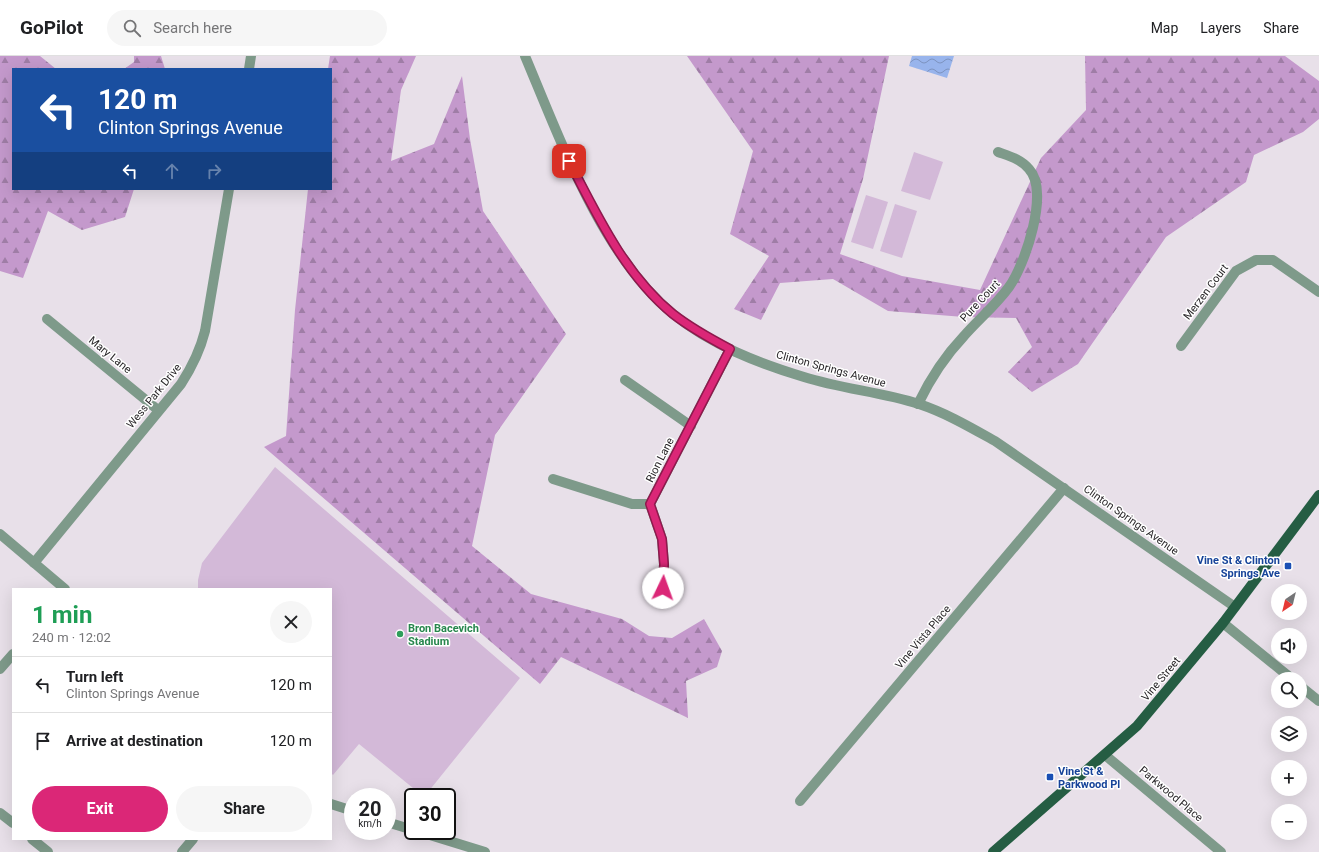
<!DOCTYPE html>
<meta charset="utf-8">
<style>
:root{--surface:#fff;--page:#f6f6f6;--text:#202124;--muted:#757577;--line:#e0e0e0;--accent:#db2777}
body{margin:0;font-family:Roboto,sans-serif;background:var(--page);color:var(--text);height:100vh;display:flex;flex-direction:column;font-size:15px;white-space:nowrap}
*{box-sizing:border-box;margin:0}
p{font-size:13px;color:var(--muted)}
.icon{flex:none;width:22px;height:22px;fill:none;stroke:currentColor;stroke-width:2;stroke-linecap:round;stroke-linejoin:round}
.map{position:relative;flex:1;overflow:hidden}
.details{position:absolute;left:12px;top:532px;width:320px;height:252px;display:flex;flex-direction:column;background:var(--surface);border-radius:0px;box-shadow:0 4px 16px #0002}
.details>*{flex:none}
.guide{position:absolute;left:12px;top:12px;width:320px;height:122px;border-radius:0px;box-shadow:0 4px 16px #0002;background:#1a4fa0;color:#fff;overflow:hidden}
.needle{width:26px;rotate:215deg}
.tools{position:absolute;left:1271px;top:528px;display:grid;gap:8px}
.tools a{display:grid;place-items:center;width:36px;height:36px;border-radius:50%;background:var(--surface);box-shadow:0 4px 16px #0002;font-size:20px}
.speed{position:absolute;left:344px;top:732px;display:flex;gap:8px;font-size:20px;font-weight:700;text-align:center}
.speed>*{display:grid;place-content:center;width:52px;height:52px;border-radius:50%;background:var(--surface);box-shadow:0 4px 16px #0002;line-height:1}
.speed small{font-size:10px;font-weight:400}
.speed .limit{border:2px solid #111;border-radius:6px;background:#fff;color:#111}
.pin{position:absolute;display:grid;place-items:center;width:34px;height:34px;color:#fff;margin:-17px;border-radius:8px;box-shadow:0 2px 6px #0006}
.me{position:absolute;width:44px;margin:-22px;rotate:3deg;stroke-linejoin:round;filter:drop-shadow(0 0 3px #0008)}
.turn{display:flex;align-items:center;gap:14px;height:84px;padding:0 20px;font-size:18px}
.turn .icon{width:52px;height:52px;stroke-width:2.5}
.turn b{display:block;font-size:28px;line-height:34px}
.lanes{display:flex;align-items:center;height:38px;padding:0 20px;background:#0003;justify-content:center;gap:20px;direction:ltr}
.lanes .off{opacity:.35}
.round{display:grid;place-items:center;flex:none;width:42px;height:42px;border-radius:21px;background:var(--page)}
.overview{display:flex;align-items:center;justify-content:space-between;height:68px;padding:0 20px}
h1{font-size:24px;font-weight:700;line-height:30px;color:#1e9e55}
.cta{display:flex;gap:8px;margin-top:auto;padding:8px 20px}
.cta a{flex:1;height:46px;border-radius:24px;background:var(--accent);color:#fff;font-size:16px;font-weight:700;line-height:46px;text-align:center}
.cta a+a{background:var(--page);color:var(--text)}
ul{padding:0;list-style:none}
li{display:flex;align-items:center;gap:12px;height:56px;padding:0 20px;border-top:1px solid var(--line)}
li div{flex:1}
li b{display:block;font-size:15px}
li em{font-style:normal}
header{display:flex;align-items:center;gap:24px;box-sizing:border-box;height:56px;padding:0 20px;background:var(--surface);border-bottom:1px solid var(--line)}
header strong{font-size:19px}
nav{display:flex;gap:22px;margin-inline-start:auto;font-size:14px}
.search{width:280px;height:36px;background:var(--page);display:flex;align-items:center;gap:10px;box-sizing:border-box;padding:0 14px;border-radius:22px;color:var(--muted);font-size:15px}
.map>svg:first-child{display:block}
</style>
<header>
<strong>GoPilot</strong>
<div class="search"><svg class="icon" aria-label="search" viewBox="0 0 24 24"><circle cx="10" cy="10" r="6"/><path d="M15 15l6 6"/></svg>Search here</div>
<nav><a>Map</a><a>Layers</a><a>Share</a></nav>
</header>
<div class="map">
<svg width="1319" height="796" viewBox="0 0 1319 796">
<defs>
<pattern id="forest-firs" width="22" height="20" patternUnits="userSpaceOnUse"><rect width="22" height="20" fill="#c499cc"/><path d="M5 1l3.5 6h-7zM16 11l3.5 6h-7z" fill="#9f7da6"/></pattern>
<pattern id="water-waves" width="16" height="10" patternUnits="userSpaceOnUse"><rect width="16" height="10" fill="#98b4ec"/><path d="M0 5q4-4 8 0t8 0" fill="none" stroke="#7c92bf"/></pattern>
</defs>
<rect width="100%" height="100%" fill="#e8e0e9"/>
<g fill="url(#forest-firs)">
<path d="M 0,0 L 40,0 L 56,13 L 13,13 L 13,133 L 134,133 L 125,161 L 82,174 L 48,155 L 23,222 L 0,215 Z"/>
<path d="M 134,0 L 161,0 L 165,13 L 124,13 L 134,6 Z"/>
<path d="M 330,0 L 416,0 L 401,34 L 391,105 L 434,88 L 462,20 L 470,83 L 483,155 L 566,278 L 495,379 L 472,490 L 531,538 L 622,563 L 649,580 L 672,582 L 704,563 L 722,595 L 717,611 L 686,625 L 688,662 L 561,601 L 540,628 L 264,391 L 286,380 L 295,254 L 308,133 L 331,133 L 331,13 L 328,13 Z"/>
<path d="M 687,0 L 889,0 L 863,123 L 840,198 L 902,220 L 980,234 L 1041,102 L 1086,54 L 1085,0 L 1285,0 L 1319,25 L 1319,63 L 1303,76 L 1254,99 L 1246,126 L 1166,181 L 1078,308 L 1032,336 L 1008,316 L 1032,291 L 1016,262 L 964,261 L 888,255 L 833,223 L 780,227 L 761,264 L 734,253 L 769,200 L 730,178 L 753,95 Z"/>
</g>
<g fill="#d3b9d8">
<path d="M 914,96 L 943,106 L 930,144 L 901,135 Z"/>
<path d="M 866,139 L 888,146 L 873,193 L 851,186 Z"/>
<path d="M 895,148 L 917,155 L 902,202 L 880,195 Z"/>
<path d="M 275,411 L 520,622 L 424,741 L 359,688 L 333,719 L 331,717 L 331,533 L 198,533 L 198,524 L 202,507 Z"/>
</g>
<path fill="url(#water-waves)" d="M 912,0 L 954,0 L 947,22 L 909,10 Z"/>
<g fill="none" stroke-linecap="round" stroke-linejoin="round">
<g stroke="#7e9a8a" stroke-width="10">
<path d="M 525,0 C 560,83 602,200 673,258 C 711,289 758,307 804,321 C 842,333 882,336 919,348 C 946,357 970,371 995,385 L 1235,551"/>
<path d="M 249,13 L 251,0"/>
<path d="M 47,263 L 158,354"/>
<path d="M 1181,290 L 1236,215 L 1256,204 L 1273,204 L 1319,236"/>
<path d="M 625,324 L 691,370"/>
<path d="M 918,348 C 930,323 945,300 964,280 C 979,263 996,249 1009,231 C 1025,209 1050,135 1029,113 C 1021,103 1009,100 998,96"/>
<path d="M 553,423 L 632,448 L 650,448"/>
<path d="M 0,478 L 65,533"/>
<path d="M 34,507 L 181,328 C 192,311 200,295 205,275 L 229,133"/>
<path d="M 663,532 L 664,508 L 662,483 L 650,448 L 730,293"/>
<path d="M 1223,567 L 1292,623"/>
<path d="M 0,613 L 13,598"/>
<path d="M 1300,630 L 1319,645"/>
<path d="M 1105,699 L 1221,796"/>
<path d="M 800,745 L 1064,432"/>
<path d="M 331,748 L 353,755"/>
<path d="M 0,757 L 13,767"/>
<path d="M 387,766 L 413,774"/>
<path d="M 417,775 L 485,796"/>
<path d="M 32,783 L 48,796"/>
<path d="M 182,796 L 193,783"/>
</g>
<path stroke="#255d43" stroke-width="10" d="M 993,796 L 1137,670 L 1223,567 L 1319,439"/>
</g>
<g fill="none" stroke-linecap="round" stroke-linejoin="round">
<g stroke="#8e194d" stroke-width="10">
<path id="route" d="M 569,105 C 597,159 625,219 673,258 C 691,272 711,283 730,293 L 650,448 L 662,483 L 664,508 L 663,532"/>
</g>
<use href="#route" stroke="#db2777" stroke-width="7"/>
</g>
<g fill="#1a4fb4" stroke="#fff" stroke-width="1.5">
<rect x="1284" y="506" width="8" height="8" rx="2"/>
<rect x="1046" y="717" width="8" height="8" rx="2"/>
</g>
<circle fill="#2e9e5b" stroke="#fff" stroke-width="1.5" cx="400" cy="578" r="4"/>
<g text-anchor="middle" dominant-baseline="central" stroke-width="3" stroke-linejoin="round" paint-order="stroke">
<g font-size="11" fill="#292629" stroke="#fff">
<text transform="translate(1206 236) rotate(-53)">Merzen Court</text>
<text transform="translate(980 245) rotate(-47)">Pure Court</text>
<text transform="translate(110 299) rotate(39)">Mary Lane</text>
<text transform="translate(831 313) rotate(15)">Clinton Springs Avenue</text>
<text transform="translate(154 340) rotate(-51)">Wess Park Drive</text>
<text transform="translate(660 404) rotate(-63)">Rion Lane</text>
<text transform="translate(1131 464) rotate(35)">Clinton Springs Avenue</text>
<text transform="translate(923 581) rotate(-50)">Vine Vista Place</text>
<text transform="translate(1161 623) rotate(-50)">Vine Street</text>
<text transform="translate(1171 738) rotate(40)">Parkwood Place</text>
</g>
<g font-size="11" font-weight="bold" fill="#164399" stroke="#fff" text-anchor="end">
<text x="1280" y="504">Vine St &amp; Clinton<tspan x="1280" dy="13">Springs Ave</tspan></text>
<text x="1058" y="715" text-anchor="start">Vine St &amp;<tspan x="1058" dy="13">Parkwood Pl</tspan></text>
</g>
<g font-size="11" font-weight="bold" fill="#27864d" stroke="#fff" text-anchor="start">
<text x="408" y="572">Bron Bacevich<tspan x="408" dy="13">Stadium</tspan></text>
</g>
</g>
</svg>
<div class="tools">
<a><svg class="needle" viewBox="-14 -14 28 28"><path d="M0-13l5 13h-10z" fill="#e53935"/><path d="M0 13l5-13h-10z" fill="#757577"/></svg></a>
<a><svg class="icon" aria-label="sound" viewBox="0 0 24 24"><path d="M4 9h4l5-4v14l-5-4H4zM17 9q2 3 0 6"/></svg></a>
<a><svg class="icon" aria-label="search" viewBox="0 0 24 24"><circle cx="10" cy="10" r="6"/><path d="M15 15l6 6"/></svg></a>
<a><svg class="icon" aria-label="layers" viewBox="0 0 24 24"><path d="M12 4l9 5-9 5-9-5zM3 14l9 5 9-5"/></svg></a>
<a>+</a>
<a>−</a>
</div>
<div class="speed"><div>20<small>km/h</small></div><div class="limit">30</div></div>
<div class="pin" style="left:569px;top:105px;background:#d93025"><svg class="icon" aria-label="arrive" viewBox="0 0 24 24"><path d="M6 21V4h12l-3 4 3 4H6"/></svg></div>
<svg class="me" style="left:663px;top:532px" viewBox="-20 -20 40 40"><circle r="19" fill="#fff"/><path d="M0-13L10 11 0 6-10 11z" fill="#db2777"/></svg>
<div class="guide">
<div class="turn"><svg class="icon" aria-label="left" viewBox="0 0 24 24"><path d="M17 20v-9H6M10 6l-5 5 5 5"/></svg><div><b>120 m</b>Clinton Springs Avenue</div></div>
<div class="lanes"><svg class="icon" aria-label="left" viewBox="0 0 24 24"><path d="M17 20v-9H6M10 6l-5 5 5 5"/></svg><svg class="icon off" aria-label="ahead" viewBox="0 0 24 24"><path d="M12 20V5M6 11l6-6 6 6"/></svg><svg class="icon off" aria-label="right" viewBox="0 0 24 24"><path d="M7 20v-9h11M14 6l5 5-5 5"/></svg></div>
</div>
<section class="details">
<div class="overview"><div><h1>1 min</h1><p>240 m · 12:02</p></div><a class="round"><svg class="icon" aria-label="close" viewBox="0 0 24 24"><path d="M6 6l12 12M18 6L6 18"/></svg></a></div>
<ul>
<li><svg class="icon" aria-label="left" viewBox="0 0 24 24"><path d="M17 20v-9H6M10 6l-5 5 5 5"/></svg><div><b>Turn left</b><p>Clinton Springs Avenue</p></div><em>120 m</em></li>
<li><svg class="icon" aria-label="arrive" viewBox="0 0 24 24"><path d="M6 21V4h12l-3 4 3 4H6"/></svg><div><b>Arrive at destination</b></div><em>120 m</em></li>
</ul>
<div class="cta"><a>Exit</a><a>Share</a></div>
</section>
</div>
